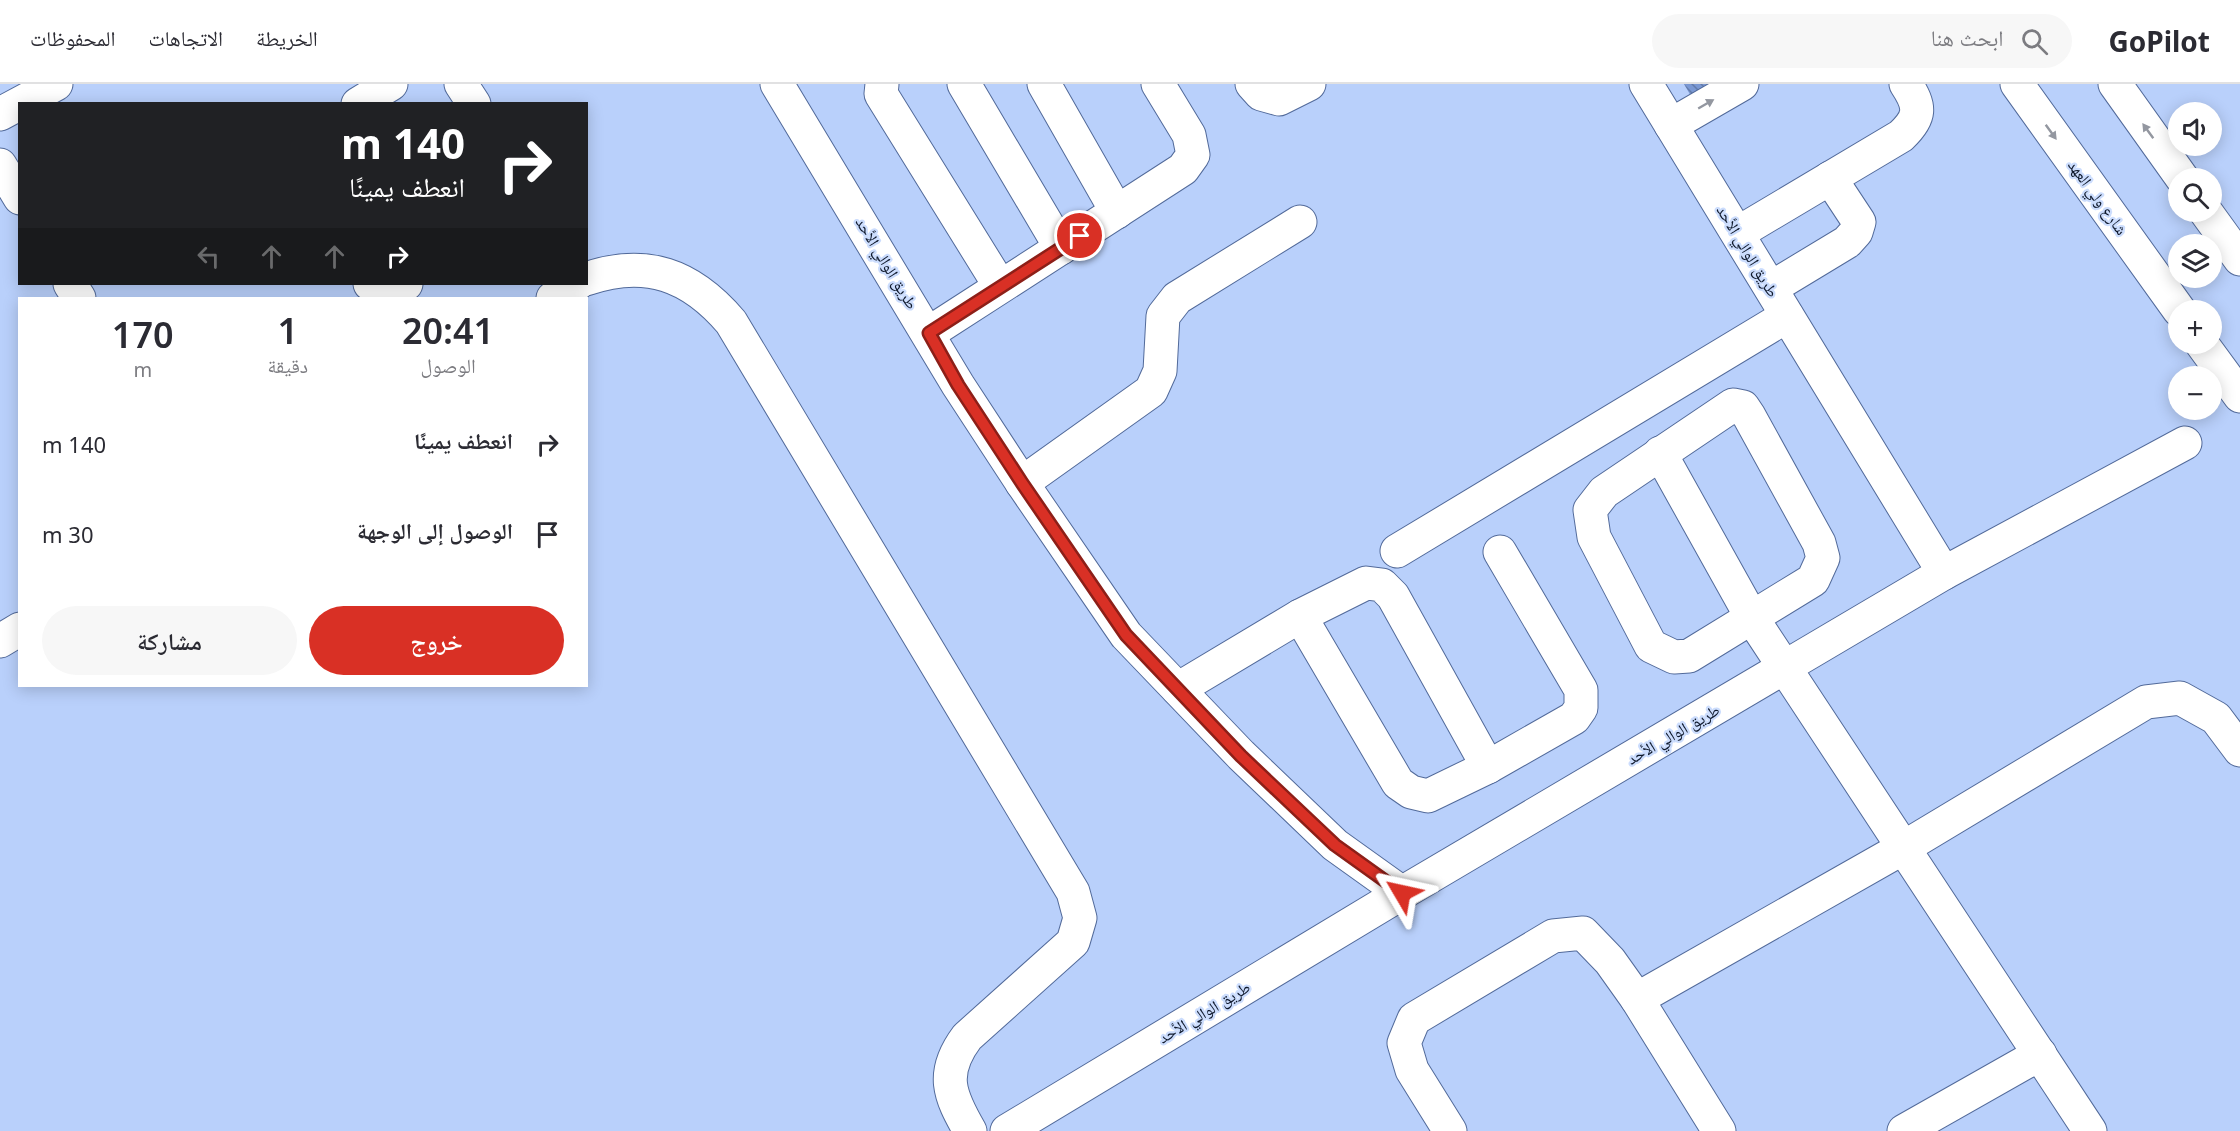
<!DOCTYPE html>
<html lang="ar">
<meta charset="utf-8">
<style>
:root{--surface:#fff;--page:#f7f7f7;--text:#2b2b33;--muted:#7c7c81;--line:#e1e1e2;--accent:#d93025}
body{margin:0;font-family:"Noto Sans","Noto Naskh Arabic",sans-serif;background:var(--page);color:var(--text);direction:rtl;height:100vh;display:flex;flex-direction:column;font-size:22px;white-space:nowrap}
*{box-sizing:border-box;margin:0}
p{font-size:20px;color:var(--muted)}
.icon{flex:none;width:33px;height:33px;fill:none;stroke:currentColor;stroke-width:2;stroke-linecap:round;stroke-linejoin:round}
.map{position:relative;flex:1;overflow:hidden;direction:ltr}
.side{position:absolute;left:18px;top:213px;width:570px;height:390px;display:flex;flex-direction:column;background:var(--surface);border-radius:0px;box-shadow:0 3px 15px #0003;direction:rtl}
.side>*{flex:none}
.banner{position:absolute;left:18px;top:18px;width:570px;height:183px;border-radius:0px;box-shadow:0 3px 15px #0003;direction:rtl;background:#202124;color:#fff;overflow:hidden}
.controls{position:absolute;left:2168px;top:18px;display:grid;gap:12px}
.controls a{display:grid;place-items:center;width:54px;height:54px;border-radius:50%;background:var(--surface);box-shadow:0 3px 15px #0003;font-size:30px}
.pin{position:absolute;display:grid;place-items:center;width:51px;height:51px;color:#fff;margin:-26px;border:3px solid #fff;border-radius:50%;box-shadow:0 2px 6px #0007}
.me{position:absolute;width:66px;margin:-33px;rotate:306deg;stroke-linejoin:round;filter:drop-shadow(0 0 4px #0008)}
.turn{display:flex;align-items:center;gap:21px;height:126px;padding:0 24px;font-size:27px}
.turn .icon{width:78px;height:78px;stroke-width:2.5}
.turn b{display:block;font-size:42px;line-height:51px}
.lanes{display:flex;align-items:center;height:57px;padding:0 24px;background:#0003;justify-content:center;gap:30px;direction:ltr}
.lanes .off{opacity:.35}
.eta{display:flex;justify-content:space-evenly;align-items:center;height:102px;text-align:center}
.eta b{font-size:36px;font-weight:600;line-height:42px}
.button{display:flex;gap:12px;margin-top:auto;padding:12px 24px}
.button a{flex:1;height:69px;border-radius:36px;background:var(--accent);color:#fff;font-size:24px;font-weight:600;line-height:69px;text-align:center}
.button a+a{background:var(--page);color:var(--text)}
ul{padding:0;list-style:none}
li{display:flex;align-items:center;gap:18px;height:90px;padding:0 24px}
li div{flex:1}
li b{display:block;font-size:22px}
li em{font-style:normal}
header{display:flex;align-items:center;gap:36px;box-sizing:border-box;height:84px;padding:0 30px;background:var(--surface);border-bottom:2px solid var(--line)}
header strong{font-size:28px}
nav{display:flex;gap:33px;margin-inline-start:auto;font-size:21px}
.search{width:420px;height:54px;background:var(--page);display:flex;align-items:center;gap:15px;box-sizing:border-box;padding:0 21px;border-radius:33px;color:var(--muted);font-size:22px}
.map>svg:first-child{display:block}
</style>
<header>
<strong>GoPilot</strong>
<div class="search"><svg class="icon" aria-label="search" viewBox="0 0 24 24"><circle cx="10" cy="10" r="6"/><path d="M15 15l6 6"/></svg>ابحث هنا</div>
<nav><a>الخريطة</a><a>الاتجاهات</a><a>المحفوظات</a></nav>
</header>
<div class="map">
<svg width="2240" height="1047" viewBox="0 0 2240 1047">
<defs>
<pattern id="building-back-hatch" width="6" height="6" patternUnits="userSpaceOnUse" patternTransform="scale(1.5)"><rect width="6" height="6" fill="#7a98d3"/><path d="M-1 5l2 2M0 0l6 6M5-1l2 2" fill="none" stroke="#627bab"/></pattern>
</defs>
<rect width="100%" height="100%" fill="#b9d0fb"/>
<path fill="url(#building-back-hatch)" d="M 1684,0 L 1715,0 L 1692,14 Z"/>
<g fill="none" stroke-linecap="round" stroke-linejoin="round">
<g stroke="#526a9a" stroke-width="35">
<g id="minor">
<path d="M 461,0 L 474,20"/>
<path d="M 777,0 L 958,301 L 1022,399 L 1126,551 L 1241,671 L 1335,761 L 1402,809"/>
<path d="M 882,0 L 881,10 L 1000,202"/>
<path d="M 964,0 L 1061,164"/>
<path d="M 1044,0 L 1117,128"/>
<path d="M 1252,0 L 1261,10 L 1279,15 L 1309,0"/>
<path d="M 1646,0 L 1944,489"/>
<path d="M 358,20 L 391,0"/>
<path d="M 0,30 L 56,0"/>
<path d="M 1671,41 L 1742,0"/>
<path d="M 0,81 L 20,114"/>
<path d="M 1738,149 L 1901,52 C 1921,33 1921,23 1906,0"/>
<path d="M 586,195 C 646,174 691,191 731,238 L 1073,808 L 1080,834 L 1073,858 L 967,953 C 940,989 949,1011 970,1047"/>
<path d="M 70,200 L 79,214"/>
<path d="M 370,200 C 384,208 393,208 406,200"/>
<path d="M 1771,204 L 1847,158 L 1856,148 L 1859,138 L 1830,94"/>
<path d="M 553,214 L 577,200"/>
<path d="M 929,249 L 1183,85 L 1193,71 L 1189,51 L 1158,0"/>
<path d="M 1733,321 L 1743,323 L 1749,332 L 1819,459 L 1823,474 L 1813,496 L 1689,572 L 1674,573 L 1651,562 L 1594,453 L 1590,426 L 1604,408 Z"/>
<path d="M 1660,369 L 1752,534 L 2090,1047"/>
<path d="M 1022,399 L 1151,307 L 1160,287 L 1163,232 L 1177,214 L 1300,138"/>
<path d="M 1397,467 L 1787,232"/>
<path d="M 1300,532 L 1398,699 L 1411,708 L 1428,712 L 1488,683 L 1574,634 L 1581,624 L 1581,606 L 1500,468"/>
<path d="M 0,557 L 20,545"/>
<path d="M 1178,605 L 1300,532 L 1366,499 L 1382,501 L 1393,512 L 1488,683"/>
<path d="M 1007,1047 L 1402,809 L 1944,489 L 2185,359"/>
<path d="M 1450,1047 L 1412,986 L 1404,959 L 1414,935 L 1553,852 L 1583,849 L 1610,877 L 1637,915"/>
<path d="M 1719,1047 L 1637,915 L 1903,764 L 2146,618 L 2180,614 L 2216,634 L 2240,666"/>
<path d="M 1904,1047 L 2040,970"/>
</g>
</g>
<g stroke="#526a9a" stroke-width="35">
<g id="major">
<path d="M 2017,0 L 2179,226"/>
<path d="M 2115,0 L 2182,94"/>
<path d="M 2206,128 L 2240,175"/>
<path d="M 2202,260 L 2240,312"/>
</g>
</g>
<use href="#minor" stroke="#fff" stroke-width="33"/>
<use href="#major" stroke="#fff" stroke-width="33"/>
</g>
<defs><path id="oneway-solid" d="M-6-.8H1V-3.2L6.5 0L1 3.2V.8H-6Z" transform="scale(1.5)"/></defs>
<g fill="#9397a0">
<use href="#oneway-solid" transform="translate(1706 20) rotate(-30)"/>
<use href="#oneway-solid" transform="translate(2148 47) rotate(-126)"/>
<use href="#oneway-solid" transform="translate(2051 48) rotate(54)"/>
</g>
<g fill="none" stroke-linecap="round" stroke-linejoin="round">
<g stroke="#8d1f18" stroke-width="15">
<path id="route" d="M 1080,152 L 929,249 L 958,301 L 1022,399 L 1126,551 L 1241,672 L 1335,761 L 1402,809"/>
</g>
<use href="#route" stroke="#d93025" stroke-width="10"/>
</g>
<g text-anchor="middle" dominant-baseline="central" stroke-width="4.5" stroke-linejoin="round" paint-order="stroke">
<g font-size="16" fill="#0e182b" stroke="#ccddfd">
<text transform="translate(2098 113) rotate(54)">شارع ولي العهد</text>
<text transform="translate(1748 167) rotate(59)">طريق الوالي الأحد</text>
<text transform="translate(887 179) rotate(59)">طريق الوالي الأحد</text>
<text transform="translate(1673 650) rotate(-30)">طريق الوالي الأحد</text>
<text transform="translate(1204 928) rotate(-31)">طريق الوالي الأحد</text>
</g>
</g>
</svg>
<div class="controls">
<a><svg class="icon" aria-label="sound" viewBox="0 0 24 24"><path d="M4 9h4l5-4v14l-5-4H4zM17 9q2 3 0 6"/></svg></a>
<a><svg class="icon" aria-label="search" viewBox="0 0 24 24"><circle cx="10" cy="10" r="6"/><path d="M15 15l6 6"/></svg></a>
<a><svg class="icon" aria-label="layers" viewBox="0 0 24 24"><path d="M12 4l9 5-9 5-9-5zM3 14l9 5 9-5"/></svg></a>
<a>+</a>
<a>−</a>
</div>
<div class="pin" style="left:1080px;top:152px;background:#d93025"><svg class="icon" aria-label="arrive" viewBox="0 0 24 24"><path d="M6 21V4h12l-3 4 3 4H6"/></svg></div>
<svg class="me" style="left:1402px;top:809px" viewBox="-20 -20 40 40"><path d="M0-17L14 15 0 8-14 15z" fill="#d93025" stroke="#fff" stroke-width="4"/></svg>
<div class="banner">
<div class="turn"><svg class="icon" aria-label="right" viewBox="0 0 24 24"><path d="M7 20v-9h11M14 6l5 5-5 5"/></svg><div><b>140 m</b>انعطف يمينًا</div></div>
<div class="lanes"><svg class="icon off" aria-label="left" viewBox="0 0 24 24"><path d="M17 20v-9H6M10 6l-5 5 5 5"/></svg><svg class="icon off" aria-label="ahead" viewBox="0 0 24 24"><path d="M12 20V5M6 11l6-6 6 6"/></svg><svg class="icon off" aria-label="ahead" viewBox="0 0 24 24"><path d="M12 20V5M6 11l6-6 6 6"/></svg><svg class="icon" aria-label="right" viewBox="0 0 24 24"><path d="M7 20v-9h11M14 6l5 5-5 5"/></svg></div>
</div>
<section class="side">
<div class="eta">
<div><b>20:41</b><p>الوصول</p></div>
<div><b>1</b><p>دقيقة</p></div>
<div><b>170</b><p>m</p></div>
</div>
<ul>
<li><svg class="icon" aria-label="right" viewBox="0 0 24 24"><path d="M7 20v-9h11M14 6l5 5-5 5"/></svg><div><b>انعطف يمينًا</b></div><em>140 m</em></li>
<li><svg class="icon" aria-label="arrive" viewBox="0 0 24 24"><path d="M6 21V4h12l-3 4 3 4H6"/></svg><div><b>الوصول إلى الوجهة</b></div><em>30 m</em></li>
</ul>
<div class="button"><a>خروج</a><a>مشاركة</a></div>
</section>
</div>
